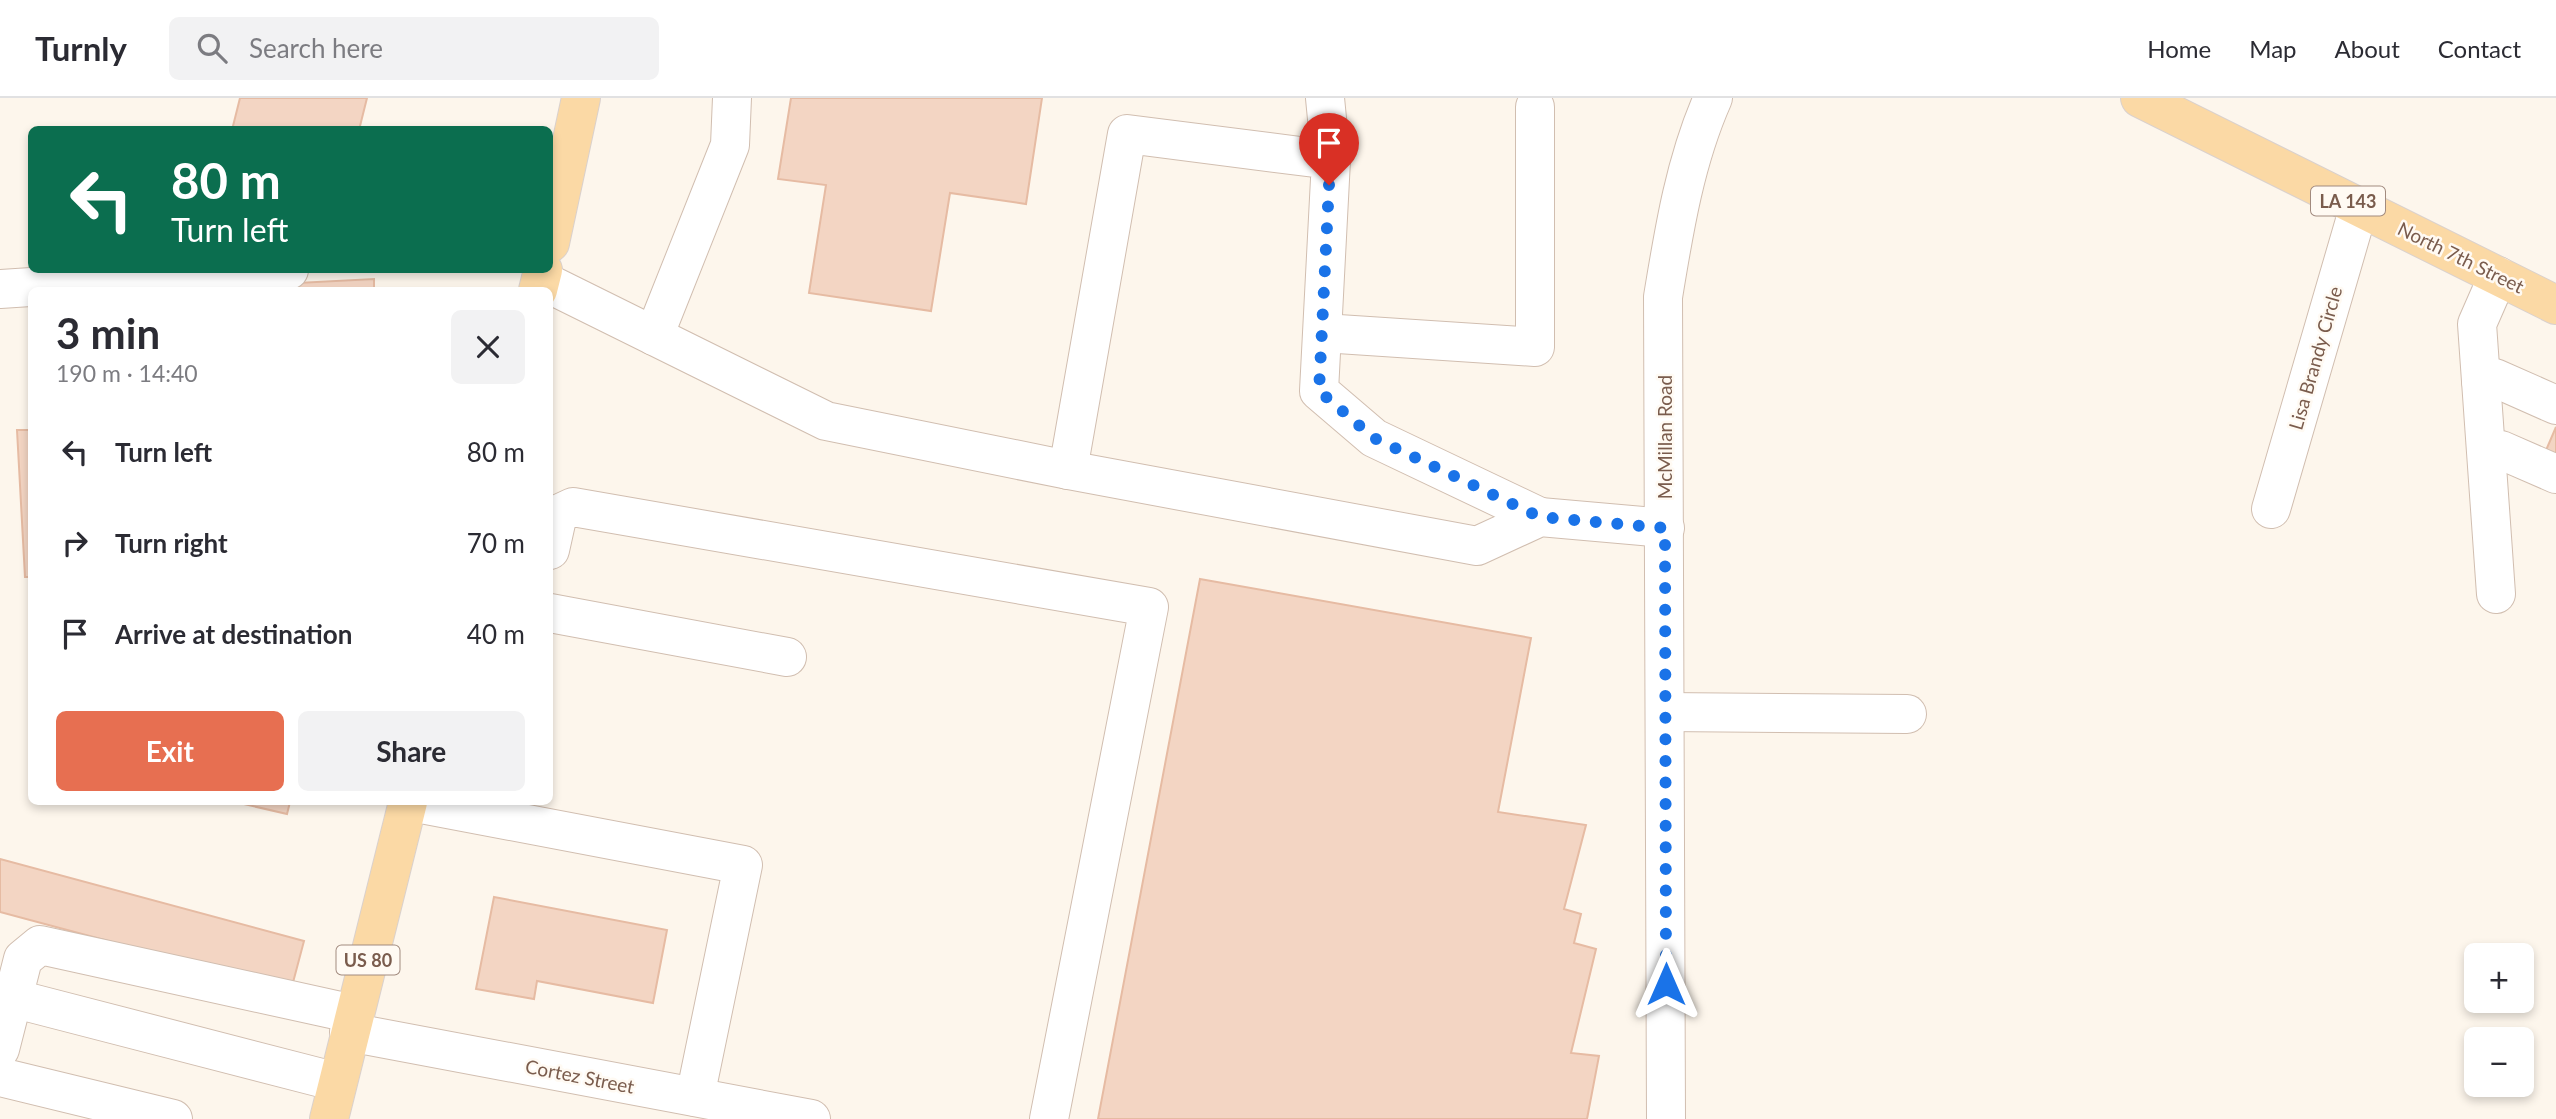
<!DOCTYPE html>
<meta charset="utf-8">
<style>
:root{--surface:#fff;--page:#f2f2f3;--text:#2b2b33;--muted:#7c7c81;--line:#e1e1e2;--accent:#e76f51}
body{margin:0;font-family:Lato,sans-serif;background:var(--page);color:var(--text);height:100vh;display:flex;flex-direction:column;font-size:26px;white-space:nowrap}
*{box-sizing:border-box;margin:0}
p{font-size:23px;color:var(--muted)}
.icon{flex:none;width:38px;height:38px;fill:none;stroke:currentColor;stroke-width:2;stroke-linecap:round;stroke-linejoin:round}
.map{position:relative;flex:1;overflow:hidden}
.panel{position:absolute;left:28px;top:189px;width:525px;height:518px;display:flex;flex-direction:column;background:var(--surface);border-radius:10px;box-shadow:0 4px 10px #0003}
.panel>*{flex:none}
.top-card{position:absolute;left:28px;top:28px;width:525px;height:147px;border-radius:10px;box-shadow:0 4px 10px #0003;background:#0b6e4f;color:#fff;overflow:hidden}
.buttons{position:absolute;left:2464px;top:845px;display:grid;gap:14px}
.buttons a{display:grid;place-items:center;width:70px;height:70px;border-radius:10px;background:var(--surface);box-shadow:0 4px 10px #0003;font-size:35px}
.pin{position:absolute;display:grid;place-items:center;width:60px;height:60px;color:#fff;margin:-72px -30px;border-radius:50% 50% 50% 0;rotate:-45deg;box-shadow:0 0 7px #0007}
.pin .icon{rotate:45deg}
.me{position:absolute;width:77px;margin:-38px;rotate:0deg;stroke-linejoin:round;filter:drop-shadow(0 0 5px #0008)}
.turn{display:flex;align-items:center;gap:24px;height:147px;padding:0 28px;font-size:32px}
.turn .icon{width:91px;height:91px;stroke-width:2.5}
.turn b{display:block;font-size:49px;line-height:60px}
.round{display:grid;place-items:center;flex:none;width:74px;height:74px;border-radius:10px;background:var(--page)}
.overview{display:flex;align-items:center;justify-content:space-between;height:119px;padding:0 28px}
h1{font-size:42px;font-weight:700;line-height:52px}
.cta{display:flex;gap:14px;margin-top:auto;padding:14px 28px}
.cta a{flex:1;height:80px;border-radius:10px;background:var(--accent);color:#fff;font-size:28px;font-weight:700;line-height:80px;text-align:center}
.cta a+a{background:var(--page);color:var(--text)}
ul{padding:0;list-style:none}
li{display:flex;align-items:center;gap:21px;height:91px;padding:0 28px}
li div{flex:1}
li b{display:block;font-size:26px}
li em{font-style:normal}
header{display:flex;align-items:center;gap:42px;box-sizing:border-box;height:98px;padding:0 35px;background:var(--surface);border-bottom:2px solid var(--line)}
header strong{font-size:33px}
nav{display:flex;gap:38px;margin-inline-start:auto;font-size:24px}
.search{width:490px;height:63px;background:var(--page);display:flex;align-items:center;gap:18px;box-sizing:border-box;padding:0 24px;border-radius:10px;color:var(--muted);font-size:26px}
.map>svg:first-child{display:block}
</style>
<header>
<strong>Turnly</strong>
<div class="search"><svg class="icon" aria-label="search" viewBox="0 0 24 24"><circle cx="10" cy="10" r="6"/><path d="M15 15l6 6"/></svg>Search here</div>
<nav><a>Home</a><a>Map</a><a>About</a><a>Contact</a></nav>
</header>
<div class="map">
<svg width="2556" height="1021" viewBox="0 0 2556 1021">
<rect width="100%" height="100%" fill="#fdf6ec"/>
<g fill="#f3d5c3" stroke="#e6bba3" stroke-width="2">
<path d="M 240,0 L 367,0 L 359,32 L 232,32 Z"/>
<path d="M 791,0 L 1042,0 L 1026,106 L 950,95 L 931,213 L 809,195 L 826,87 L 778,81 Z"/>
<path d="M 374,181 L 374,192 L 164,192 Z"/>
<path d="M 2556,329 L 2556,362 L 2544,357 Z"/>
<path d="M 17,332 L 32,332 L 32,479 L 25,479 Z"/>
<path d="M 1200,481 L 1531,540 L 1498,714 L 1586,727 L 1564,811 L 1581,816 L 1574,845 L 1596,851 L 1571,955 L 1599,958 L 1587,1021 L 1098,1021 Z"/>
<path d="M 235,704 L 290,704 L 287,716 Z"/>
<path d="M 0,761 L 304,843 L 291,892 L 0,814 Z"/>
<path d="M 494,799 L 667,832 L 653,905 L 537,883 L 534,901 L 476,891 Z"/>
</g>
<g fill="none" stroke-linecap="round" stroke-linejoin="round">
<g stroke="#d1beb0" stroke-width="40">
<g id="minor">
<path d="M 1325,0 L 1331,62"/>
<path d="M 541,182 L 826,323 L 1068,372 L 1477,448 L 1540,419 L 1665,430"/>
<path d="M 0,191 L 289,172"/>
<path d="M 1323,235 L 1535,249 L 1535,9"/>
<path d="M 654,238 L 730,47 L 732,0"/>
<path d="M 2481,283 L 2495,280 L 2556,307"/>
<path d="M 2487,353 L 2501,352 L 2556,376"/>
<path d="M 1068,372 L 1127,36 L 1331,62 L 1319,293 L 1374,340 L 1540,419"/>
<path d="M 2271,411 L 2359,109"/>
<path d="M 550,452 L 558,416 L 573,409 L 1149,509 L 1049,1021"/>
<path d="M 2496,496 L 2477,226 L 2498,178"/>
<path d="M 550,515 L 787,559"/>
<path d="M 1665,614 L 1907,616"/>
<path d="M 411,704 L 743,767 L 695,999"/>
<path d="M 12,900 L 337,984"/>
<path d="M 349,934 L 811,1021"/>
<path d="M 0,951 L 23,861 L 40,847 L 354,916"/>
<path d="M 0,979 L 173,1021"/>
<path d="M 1666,1021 L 1663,199 C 1674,132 1685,63 1713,0"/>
</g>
</g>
<g stroke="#dad1cd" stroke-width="40">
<g id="major">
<path d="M 2140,0 L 2556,207"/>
<path d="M 550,145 L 581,0"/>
<path d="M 538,192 L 543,172"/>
<path d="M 329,1021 L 408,704"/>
</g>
</g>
<use href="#minor" stroke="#fff" stroke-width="38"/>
<use href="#major" stroke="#fbd9a5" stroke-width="38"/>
</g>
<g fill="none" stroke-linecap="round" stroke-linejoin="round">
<path stroke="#1a73e8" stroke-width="12" stroke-dasharray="0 21.6" d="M 1329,87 L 1319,293 L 1374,340 L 1540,419 L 1665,430 L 1666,886"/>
</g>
<g text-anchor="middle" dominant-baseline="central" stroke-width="5" stroke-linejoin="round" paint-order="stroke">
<g fill="#fffaf3" stroke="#a28b7f" stroke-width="2">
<rect x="2311" y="88.5" width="74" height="29" rx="5"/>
<rect x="336.5" y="847.5" width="63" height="29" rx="5"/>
</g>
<g font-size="18" font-weight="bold" fill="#7a5c4d">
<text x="2348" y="103">LA 143</text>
<text x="368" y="862">US 80</text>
</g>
<g font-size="19" fill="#7a5c4d" stroke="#fffaf3">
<text transform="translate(2461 159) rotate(26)">North 7th Street</text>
<text transform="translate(2315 260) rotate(-74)">Lisa Brandy Circle</text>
<text transform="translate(1664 339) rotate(-90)">McMillan Road</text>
<text transform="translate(580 978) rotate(11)">Cortez Street</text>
</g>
</g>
</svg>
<div class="buttons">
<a>+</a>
<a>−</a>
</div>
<div class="pin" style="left:1329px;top:87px;background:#d93025"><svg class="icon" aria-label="arrive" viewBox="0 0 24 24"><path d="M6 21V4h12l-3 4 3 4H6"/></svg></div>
<svg class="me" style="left:1666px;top:886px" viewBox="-20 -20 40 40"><path d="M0-17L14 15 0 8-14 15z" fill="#1a73e8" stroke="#fff" stroke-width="4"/></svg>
<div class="top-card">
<div class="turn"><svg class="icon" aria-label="left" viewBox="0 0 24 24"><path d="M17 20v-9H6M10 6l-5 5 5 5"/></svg><div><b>80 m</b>Turn left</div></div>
</div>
<section class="panel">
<div class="overview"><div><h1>3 min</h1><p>190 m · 14:40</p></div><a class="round"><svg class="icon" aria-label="close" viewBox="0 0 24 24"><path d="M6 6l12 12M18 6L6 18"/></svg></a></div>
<ul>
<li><svg class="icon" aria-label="left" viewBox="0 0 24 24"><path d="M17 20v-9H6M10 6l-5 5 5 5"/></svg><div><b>Turn left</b></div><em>80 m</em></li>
<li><svg class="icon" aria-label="right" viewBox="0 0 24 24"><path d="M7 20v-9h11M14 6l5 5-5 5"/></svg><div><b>Turn right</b></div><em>70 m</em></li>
<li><svg class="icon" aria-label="arrive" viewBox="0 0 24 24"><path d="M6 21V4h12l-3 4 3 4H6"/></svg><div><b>Arrive at destination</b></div><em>40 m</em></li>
</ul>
<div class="cta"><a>Exit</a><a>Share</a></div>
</section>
</div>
